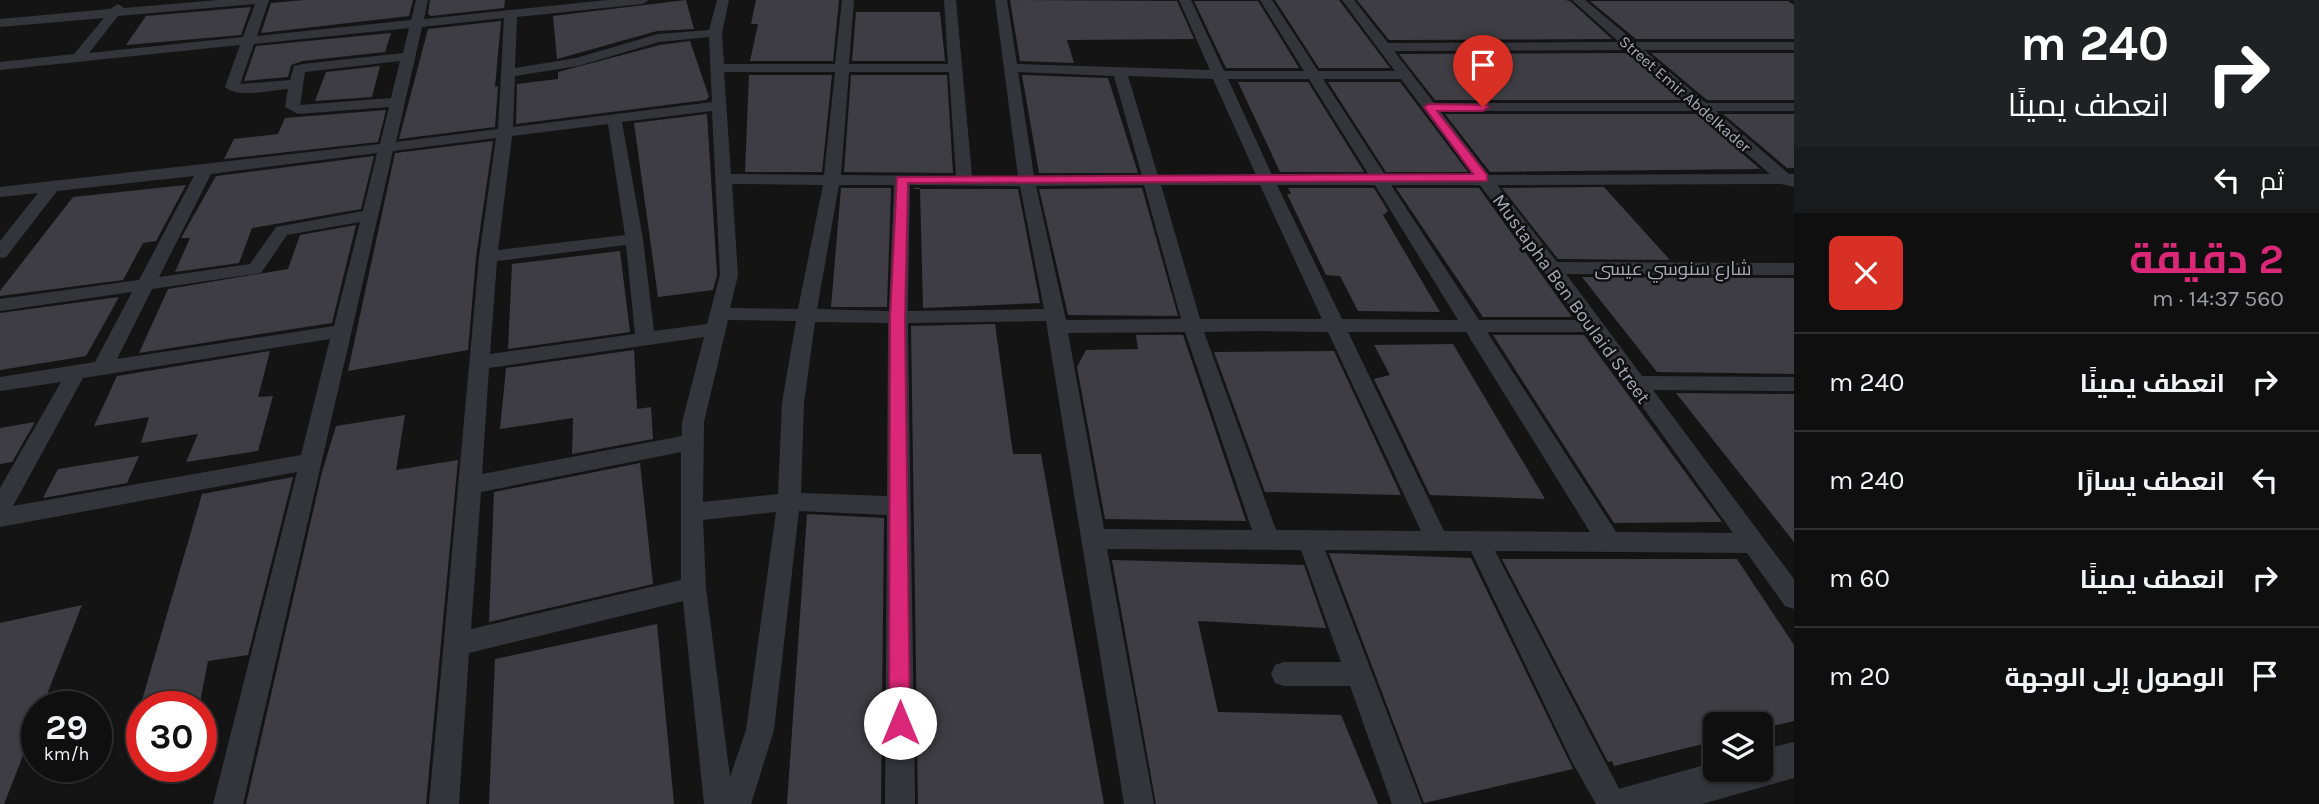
<!DOCTYPE html>
<html lang="ar">
<meta charset="utf-8">
<style>
:root{--surface:#0f0f10;--page:#181819;--text:#f1f3f6;--muted:#9b9c9f;--line:#2f2f30;--accent:#db2777}
body{margin:0;font-family:Karla,Cairo,sans-serif;background:var(--page);color:var(--text);direction:rtl;height:100vh;display:flex;flex-direction:column;font-size:26px;white-space:nowrap}
*{box-sizing:border-box;margin:0}
p{font-size:23px;color:var(--muted)}
.icon{flex:none;width:38px;height:38px;fill:none;stroke:currentColor;stroke-width:2;stroke-linecap:round;stroke-linejoin:round}
.map{position:relative;flex:1;overflow:hidden;direction:ltr}
.drawer{display:flex;flex-direction:column;background:var(--surface);width:525px}
.drawer>*{flex:none}
.guide{background:#202124;color:#fff;overflow:hidden}
.buttons{position:absolute;left:1703px;top:712px;display:grid;gap:14px}
.buttons a{display:grid;place-items:center;width:70px;height:70px;border-radius:10px;background:var(--surface);box-shadow:0 2px 5px #0004,0 0 0 2px var(--line);font-size:35px}
.speed{position:absolute;left:21px;top:691px;display:flex;gap:14px;font-size:35px;font-weight:700;text-align:center}
.speed>*{display:grid;place-content:center;width:91px;height:91px;border-radius:50%;background:var(--surface);box-shadow:0 2px 5px #0004,0 0 0 2px var(--line);line-height:1}
.speed small{font-size:18px;font-weight:400}
.speed .limit{border:10px solid #d22;background:#fff;color:#111}
.pin{position:absolute;display:grid;place-items:center;width:60px;height:60px;color:#fff;margin:-72px -30px;border-radius:50% 50% 50% 0;rotate:-45deg;box-shadow:0 0 7px #0007}
.pin .icon{rotate:45deg}
.me{position:absolute;width:77px;margin:-38px;rotate:0deg;stroke-linejoin:round;filter:drop-shadow(0 0 5px #0008)}
.turn{display:flex;align-items:center;gap:24px;height:147px;padding:0 35px;font-size:32px}
.turn .icon{width:91px;height:91px;stroke-width:2.5}
.turn b{display:block;font-size:49px;line-height:60px}
.then{display:flex;align-items:center;height:66px;padding:0 35px;background:#0003;gap:14px;font-size:26px}
.round{display:grid;place-items:center;flex:none;width:74px;height:74px;border-radius:10px;background:var(--page)}
.overview{display:flex;align-items:center;justify-content:space-between;height:119px;padding:0 35px}
h1{font-size:42px;font-weight:700;line-height:52px;color:var(--accent)}
ul{padding:0;list-style:none}
li{display:flex;align-items:center;gap:21px;height:98px;padding:0 35px;border-top:2px solid var(--line)}
li div{flex:1}
li b{display:block;font-size:26px}
li em{font-style:normal}
main{display:flex;flex:1;min-height:0}
.map>svg:first-child{display:block}
</style>
<main>
<section class="drawer">
<div class="guide">
<div class="turn"><svg class="icon" aria-label="right" viewBox="0 0 24 24"><path d="M7 20v-9h11M14 6l5 5-5 5"/></svg><div><b>240 m</b>انعطف يمينًا</div></div>
<div class="then">ثم<svg class="icon" aria-label="left" viewBox="0 0 24 24"><path d="M17 20v-9H6M10 6l-5 5 5 5"/></svg></div>
</div>
<div class="overview"><div><h1>2 دقيقة</h1><p>560 m · 14:37</p></div><a class="round" style="background:#d93025;color:#fff"><svg class="icon" aria-label="close" viewBox="0 0 24 24"><path d="M6 6l12 12M18 6L6 18"/></svg></a></div>
<ul>
<li><svg class="icon" aria-label="right" viewBox="0 0 24 24"><path d="M7 20v-9h11M14 6l5 5-5 5"/></svg><div><b>انعطف يمينًا</b></div><em>240 m</em></li>
<li><svg class="icon" aria-label="left" viewBox="0 0 24 24"><path d="M17 20v-9H6M10 6l-5 5 5 5"/></svg><div><b>انعطف يسارًا</b></div><em>240 m</em></li>
<li><svg class="icon" aria-label="right" viewBox="0 0 24 24"><path d="M7 20v-9h11M14 6l5 5-5 5"/></svg><div><b>انعطف يمينًا</b></div><em>60 m</em></li>
<li><svg class="icon" aria-label="arrive" viewBox="0 0 24 24"><path d="M6 21V4h12l-3 4 3 4H6"/></svg><div><b>الوصول إلى الوجهة</b></div><em>20 m</em></li>
</ul>
</section>
<div class="map">
<svg width="1794" height="804" viewBox="0 0 1794 804">
<rect width="100%" height="100%" fill="#141415"/>
<g fill="#3e3d43">
<path d="M 304,0 L 413,0 L 409,16 L 261,33 L 271,3 Z"/>
<path d="M 430,0 L 505,0 L 504,8 L 431,16 L 428,14 Z"/>
<path d="M 686,0 L 694,29 L 657,31 L 557,59 L 553,16 Z"/>
<path d="M 756,0 L 839,0 L 833,61 L 750,61 L 758,24 L 751,24 Z"/>
<path d="M 1010,0 L 1177,1 L 1194,39 L 1067,40 L 1074,63 L 1020,61 Z"/>
<path d="M 1275,0 L 1339,0 L 1390,68 L 1319,68 Z"/>
<path d="M 1357,0 L 1565,0 L 1570,1 L 1612,39 L 1389,40 Z"/>
<path d="M 1194,1 L 1258,1 L 1299,68 L 1226,68 Z"/>
<path d="M 1590,1 L 1788,1 L 1794,5 L 1794,39 L 1636,39 Z"/>
<path d="M 251,7 L 241,35 L 126,45 L 146,16 Z"/>
<path d="M 856,12 L 940,12 L 945,61 L 852,61 Z"/>
<path d="M 501,21 L 495,87 L 498,86 L 495,127 L 399,139 L 428,29 Z"/>
<path d="M 391,33 L 385,52 L 302,61 L 291,65 L 288,77 L 244,81 L 256,46 Z"/>
<path d="M 690,41 L 709,97 L 706,100 L 516,124 L 517,84 L 558,79 L 558,72 L 660,45 Z"/>
<path d="M 1627,53 L 1681,100 L 1435,100 L 1399,54 Z"/>
<path d="M 1651,53 L 1794,53 L 1794,100 L 1707,100 Z"/>
<path d="M 380,66 L 372,97 L 315,101 L 326,72 Z"/>
<path d="M 749,75 L 832,75 L 822,172 L 745,172 Z"/>
<path d="M 851,75 L 947,75 L 953,173 L 844,172 Z"/>
<path d="M 1022,75 L 1108,78 L 1138,173 L 1039,173 Z"/>
<path d="M 1238,82 L 1308,82 L 1364,172 L 1280,172 Z"/>
<path d="M 1328,82 L 1400,82 L 1468,172 L 1386,172 Z"/>
<path d="M 386,110 L 378,142 L 224,159 L 234,139 L 278,134 L 285,118 Z"/>
<path d="M 707,114 L 717,275 L 713,290 L 658,297 L 634,123 Z"/>
<path d="M 1445,114 L 1697,114 L 1760,169 L 1490,172 Z"/>
<path d="M 1723,114 L 1794,114 L 1794,168 L 1787,168 Z"/>
<path d="M 493,141 L 476,257 L 468,350 L 348,371 L 395,153 Z"/>
<path d="M 374,156 L 361,209 L 252,228 L 239,263 L 175,272 L 190,238 L 181,238 L 216,176 Z"/>
<path d="M 186,185 L 156,241 L 143,243 L 123,280 L 0,296 L 0,291 L 73,197 Z"/>
<path d="M 1604,187 L 1670,260 L 1558,259 L 1502,188 Z"/>
<path d="M 841,188 L 891,188 L 887,307 L 831,307 Z"/>
<path d="M 913,188 L 1018,189 L 1040,303 L 923,308 L 920,188 Z"/>
<path d="M 1142,188 L 1178,316 L 1068,315 L 1039,189 Z"/>
<path d="M 1288,188 L 1374,188 L 1388,211 L 1383,215 L 1440,312 L 1358,311 L 1340,276 L 1326,275 L 1287,194 L 1291,194 Z"/>
<path d="M 1396,188 L 1479,188 L 1572,317 L 1483,317 Z"/>
<path d="M 356,225 L 332,323 L 139,353 L 168,289 L 288,269 L 300,235 Z"/>
<path d="M 620,251 L 630,332 L 508,349 L 512,264 Z"/>
<path d="M 1582,277 L 1794,278 L 1794,374 L 1657,372 Z"/>
<path d="M 119,297 L 86,356 L 0,370 L 0,313 Z"/>
<path d="M 995,324 L 1013,454 L 1041,454 L 1104,804 L 918,804 L 911,326 Z"/>
<path d="M 1136,335 L 1183,335 L 1246,521 L 1105,519 L 1077,367 L 1086,350 L 1138,349 Z"/>
<path d="M 1493,335 L 1584,335 L 1722,522 L 1614,523 Z"/>
<path d="M 1453,344 L 1545,499 L 1430,495 L 1374,379 L 1390,375 L 1374,345 Z"/>
<path d="M 634,350 L 637,409 L 651,407 L 653,439 L 572,454 L 573,418 L 500,429 L 506,368 Z"/>
<path d="M 270,351 L 258,397 L 273,396 L 258,451 L 186,462 L 198,434 L 141,443 L 149,417 L 94,426 L 117,376 Z"/>
<path d="M 1334,351 L 1401,495 L 1265,492 L 1214,352 Z"/>
<path d="M 1676,393 L 1794,394 L 1794,542 Z"/>
<path d="M 405,415 L 396,470 L 458,460 L 426,804 L 246,804 L 322,472 L 336,426 Z"/>
<path d="M 35,422 L 12,462 L 0,464 L 0,428 Z"/>
<path d="M 139,456 L 127,483 L 43,498 L 58,469 Z"/>
<path d="M 640,463 L 653,584 L 489,622 L 494,492 Z"/>
<path d="M 293,477 L 248,655 L 208,661 L 200,702 L 176,707 L 140,707 L 202,494 Z"/>
<path d="M 807,514 L 884,518 L 881,804 L 787,804 Z"/>
<path d="M 1329,553 L 1471,558 L 1573,769 L 1424,803 Z"/>
<path d="M 1502,559 L 1737,559 L 1794,645 L 1794,721 L 1760,729 L 1760,724 L 1715,724 L 1715,741 L 1614,766 L 1612,761 L 1608,762 Z"/>
<path d="M 1112,560 L 1304,565 L 1326,628 L 1198,621 L 1218,712 L 1341,715 L 1378,804 L 1156,804 Z"/>
<path d="M 82,605 L 42,707 L 37,707 L 37,720 L 4,804 L 0,804 L 0,623 Z"/>
<path d="M 657,624 L 674,804 L 489,804 L 495,659 Z"/>
</g>
<g fill="none" stroke-linecap="round" stroke-linejoin="round">
<path fill="#34353b" fill-rule="evenodd" d="M 218,0 L 269,0 L 257,36 L 411,20 L 416,0 L 428,0 L 424,19 L 607,0 L 649,0 L 643,4 L 517,17 L 515,68 L 576,58 L 658,34 L 709,30 L 717,0 L 729,0 L 722,33 L 724,64 L 835,64 L 842,0 L 854,0 L 849,64 L 948,64 L 944,0 L 956,0 L 972,176 L 1018,176 L 995,0 L 1007,0 L 1017,64 L 1210,70 L 1179,0 L 1191,0 L 1224,71 L 1304,71 L 1260,0 L 1272,0 L 1318,71 L 1395,71 L 1342,0 L 1354,0 L 1388,43 L 1619,42 L 1572,0 L 1585,0 L 1635,42 L 1794,42 L 1794,50 L 1644,50 L 1706,103 L 1794,103 L 1794,111 L 1716,111 L 1789,174 L 1794,174 L 1794,187 L 1781,184 L 1497,185 L 1557,262 L 1794,263 L 1794,275 L 1566,274 L 1642,376 L 1794,377 L 1794,391 L 1653,390 L 1794,579 L 1794,609 L 1785,606 L 1747,553 L 1495,551 L 1627,804 L 1596,804 L 1572,762 L 1471,551 L 1325,550 L 1422,804 L 1392,804 L 1350,686 L 1284,686 L 1275,683 L 1271,674 L 1275,665 L 1284,662 L 1341,662 L 1301,550 L 1107,549 L 1154,804 L 1124,804 L 1046,321 L 908,323 L 915,804 L 885,804 L 887,515 L 799,511 L 774,730 L 751,804 L 704,804 L 683,601 L 469,653 L 459,804 L 429,804 L 479,257 L 496,138 L 393,151 L 243,804 L 213,804 L 297,472 L 0,527 L 0,488 L 61,382 L 0,391 L 0,377 L 95,362 L 132,292 L 0,311 L 0,299 L 139,280 L 194,176 L 57,191 L 6,257 L 0,258 L 0,241 L 38,193 L 0,197 L 0,187 L 380,144 L 389,107 L 298,114 L 285,107 L 288,89 C 270,90 238,99 225,87 L 240,45 L 0,70 L 0,62 L 74,54 L 104,18 L 0,27 L 0,19 L 110,9 L 118,4 L 124,8 ZM 255,4 L 243,37 L 89,53 L 118,16 ZM 504,18 L 498,129 L 396,142 L 422,27 ZM 409,28 L 403,53 L 303,64 L 294,66 L 290,80 L 240,84 L 254,44 ZM 709,37 L 712,102 L 513,127 L 515,76 L 578,66 L 659,42 ZM 1628,50 L 1688,103 L 1434,103 L 1394,51 ZM 400,61 L 391,98 L 300,105 L 305,72 ZM 724,72 L 835,72 L 824,175 L 731,174 ZM 849,72 L 949,72 L 956,176 L 841,175 ZM 1018,72 L 1114,76 L 1142,176 L 1034,176 ZM 1128,76 L 1213,79 L 1256,175 L 1158,176 ZM 1228,79 L 1309,79 L 1369,175 L 1272,175 ZM 1323,79 L 1401,79 L 1473,175 L 1385,175 ZM 712,111 L 720,275 L 707,324 L 654,331 L 643,239 L 622,122 ZM 1440,111 L 1698,111 L 1770,174 L 1489,175 ZM 608,124 L 625,235 L 498,250 L 512,136 ZM 377,153 L 363,211 L 276,227 L 250,264 L 159,277 L 211,174 ZM 732,184 L 823,185 L 798,309 L 730,308 L 738,275 ZM 839,185 L 894,185 L 889,311 L 817,309 ZM 910,185 L 1020,186 L 1044,309 L 908,311 ZM 1144,185 L 1181,319 L 1066,320 L 1036,186 ZM 1161,185 L 1260,185 L 1322,319 L 1200,319 ZM 1277,185 L 1375,185 L 1458,320 L 1342,319 ZM 1391,185 L 1480,185 L 1580,320 L 1479,320 ZM 360,222 L 334,326 L 117,359 L 152,289 L 261,273 L 287,235 ZM 626,245 L 635,334 L 490,354 L 497,261 ZM 728,320 L 796,321 L 782,403 L 778,494 L 703,502 L 704,422 ZM 815,322 L 888,323 L 887,496 L 801,493 L 804,403 ZM 1256,331 L 1328,332 L 1421,531 L 1276,530 L 1204,332 ZM 1185,332 L 1252,530 L 1104,529 L 1068,333 ZM 1348,332 L 1466,332 L 1590,532 L 1444,531 ZM 1487,332 L 1589,332 L 1733,533 L 1616,532 ZM 704,337 L 682,422 L 682,436 L 482,474 L 489,368 ZM 330,339 L 301,455 L 13,506 L 83,378 ZM 681,452 L 681,580 L 471,629 L 481,492 ZM 776,512 L 746,730 L 730,777 L 706,588 L 703,520 Z"/>
<path fill="#34353b" fill-rule="evenodd" d="M 1794,742 L 1794,778 L 1702,804 L 1609,804 L 1615,790 L 1715,762 L 1715,770 L 1760,770 L 1760,750 Z"/>
</g>
<path fill="#db2777" stroke="#8e194d" stroke-width="2" d="M 1429,104 L 1487,105 L 1489,107 L 1483,111 L 1437,111 L 1487,175 L 1487,181 L 908,183 L 905,317 L 910,723 L 907,730 L 900,732 L 892,730 L 889,723 L 890,317 L 897,177 L 1473,174 L 1424,107 Z"/>
<g text-anchor="middle" dominant-baseline="central" stroke-width="5" stroke-linejoin="round" paint-order="stroke">
<g font-size="16" fill="#a5a8b6" stroke="#0f0f10">
<text transform="translate(1685 94) rotate(41)">Street Emir Abdelkader</text>
</g>
<g font-size="19" fill="#a5a8b6" stroke="#0f0f10">
<text x="1673" y="269">شارع سنوسي عيسى</text>
<text transform="translate(1571 299) rotate(54)">Mustapha Ben Boulaid Street</text>
</g>
</g>
</svg>
<div class="buttons">
<a><svg class="icon" aria-label="layers" viewBox="0 0 24 24"><path d="M12 4l9 5-9 5-9-5zM3 14l9 5 9-5"/></svg></a>
</div>
<div class="speed"><div>29<small>km/h</small></div><div class="limit">30</div></div>
<div class="pin" style="left:1483px;top:107px;background:#d93025"><svg class="icon" aria-label="arrive" viewBox="0 0 24 24"><path d="M6 21V4h12l-3 4 3 4H6"/></svg></div>
<svg class="me" style="left:900px;top:723px" viewBox="-20 -20 40 40"><circle r="19" fill="#fff"/><path d="M0-13L10 11 0 6-10 11z" fill="#db2777"/></svg>
</div>
</main>
